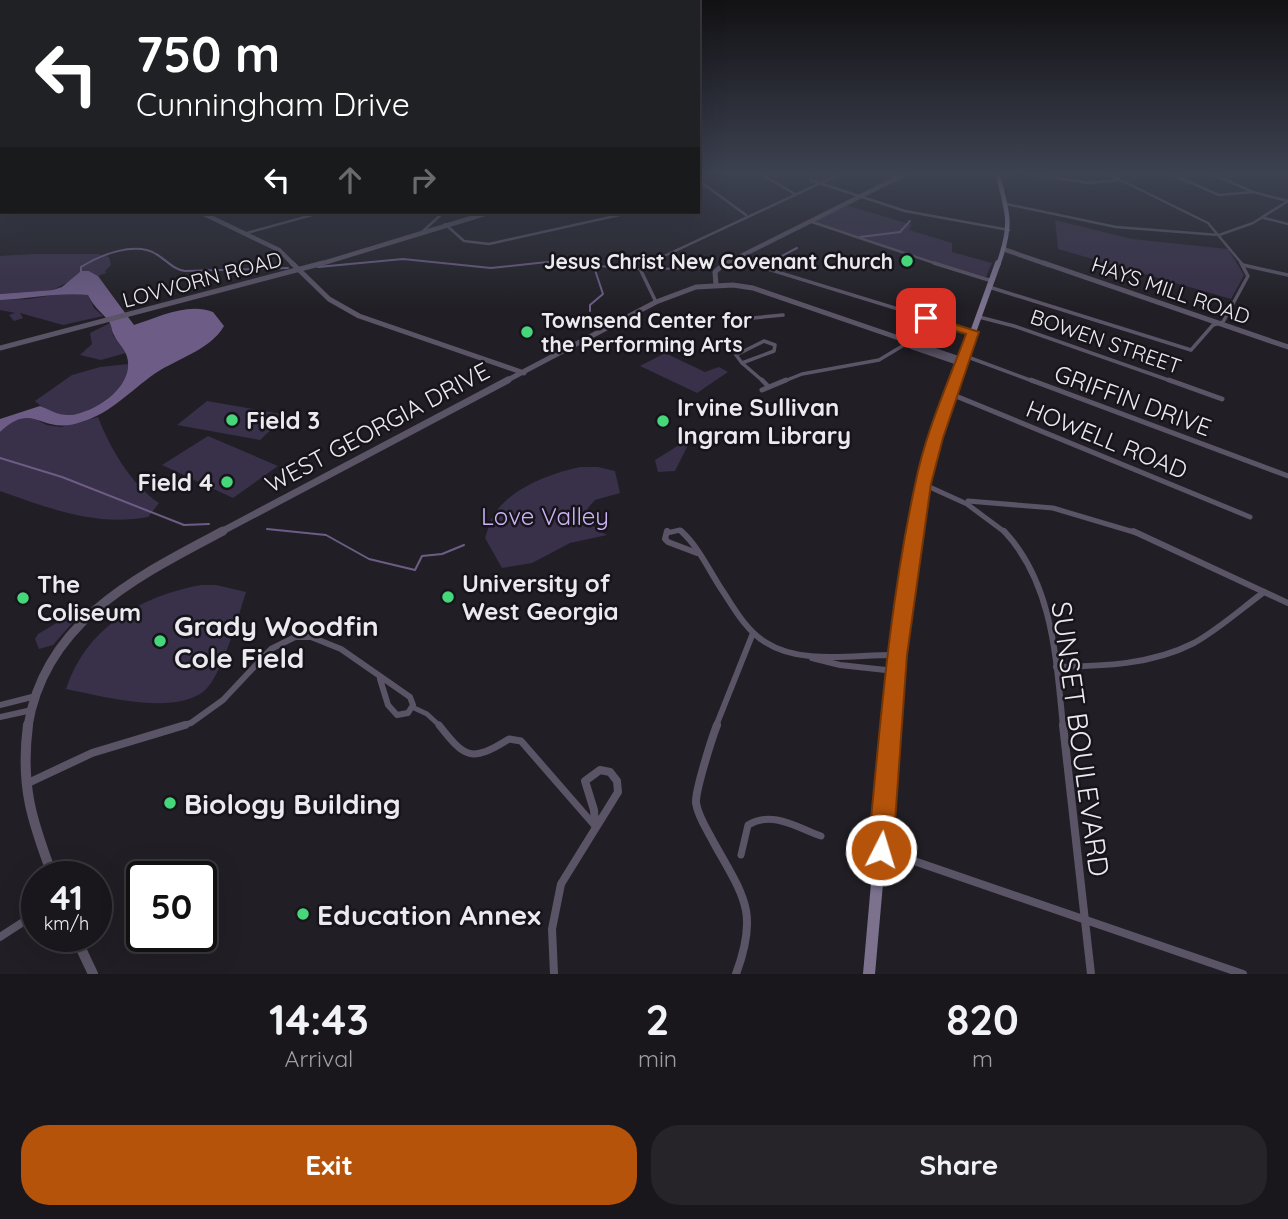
<!DOCTYPE html>
<style>
:root{--surface:#19171c;--page:#262429;--text:#f1f3f6;--muted:#9f9fa3;--line:#37363b;--accent:#b45309}
body{margin:0;font-family:Quicksand,sans-serif;background:var(--page);color:var(--text);height:100vh;display:flex;flex-direction:column;font-size:26px;white-space:nowrap}
*{box-sizing:border-box;margin:0}
p{font-size:23px;color:var(--muted)}
.icon{flex:none;width:38px;height:38px;fill:none;stroke:currentColor;stroke-width:2;stroke-linecap:round;stroke-linejoin:round}
.map{position:relative;height:974px;overflow:hidden}
.side{display:flex;flex-direction:column;background:var(--surface);flex:1}
.side>*{flex:none}
.hud{position:absolute;left:0px;top:0px;width:700px;height:214px;box-shadow:0 7px 28px #0002,0 0 0 2px var(--line);background:#202124;color:#fff;overflow:hidden}
.speed{position:absolute;left:21px;top:861px;display:flex;gap:14px;font-size:35px;font-weight:700;text-align:center}
.speed>*{display:grid;place-content:center;width:91px;height:91px;border-radius:50%;background:var(--surface);box-shadow:0 7px 28px #0002,0 0 0 2px var(--line);line-height:1}
.speed small{font-size:18px;font-weight:400}
.speed .limit{border:4px solid #111;border-radius:10px;background:#fff;color:#111}
.pin{position:absolute;display:grid;place-items:center;width:60px;height:60px;color:#fff;margin:-30px;border-radius:14px;box-shadow:0 4px 10px #0006}
.me{position:absolute;width:77px;margin:-38px;rotate:5deg;stroke-linejoin:round;filter:drop-shadow(0 0 5px #0008)}
.turn{display:flex;align-items:center;gap:24px;height:147px;padding:0 21px;font-size:32px}
.turn .icon{width:91px;height:91px;stroke-width:2.5}
.turn b{display:block;font-size:49px;line-height:60px}
.lanes{display:flex;align-items:center;height:66px;padding:0 21px;background:#0003;justify-content:center;gap:35px;direction:ltr}
.lanes .off{opacity:.35}
.eta{display:flex;justify-content:space-evenly;align-items:center;height:119px;text-align:center}
.eta b{font-size:42px;font-weight:800;line-height:49px}
.cta{display:flex;gap:14px;margin-top:auto;padding:14px 21px}
.cta a{flex:1;height:80px;border-radius:28px;background:var(--accent);color:#fff;font-size:28px;font-weight:800;line-height:80px;text-align:center}
.cta a+a{background:var(--page);color:var(--text)}
.map>svg:first-child{display:block}
</style>
<div class="map">
<svg width="1288" height="974" viewBox="0 0 1288 974">
<rect width="100%" height="100%" fill="#211f25"/>
<g fill="#393049">
<path d="M 846,205 L 912,225 L 909,230 L 952,243 L 952,252 L 992,263 L 986,277 L 852,237 L 813,221 Z"/>
<path d="M 1055,220 L 1132,239 L 1228,249 L 1244,275 L 1231,299 L 1058,249 Z"/>
<path d="M 34,254 L 98,254 L 109,257 L 111,265 L 105,271 L 106,273 L 98,276 L 89,271 L 53,290 L 0,294 L 0,256 Z"/>
<path d="M 66,293 L 88,295 L 94,308 L 103,316 L 63,325 L 20,313 L 23,318 L 14,321 L 9,315 L 15,313 L 0,310 L 0,300 L 29,299 Z"/>
<path d="M 110,323 L 113,335 L 126,353 L 101,360 L 80,355 L 92,344 L 90,333 Z"/>
<path d="M 665,353 L 705,372 L 719,367 L 728,372 L 697,393 L 640,366 Z"/>
<path d="M 129,364 C 129,393 85,420 58,415 C 51,413 40,406 35,401 L 72,375 L 100,367 Z"/>
<path d="M 207,401 L 287,415 L 260,440 L 177,425 Z"/>
<path d="M 29,416 L 47,425 L 61,427 L 98,417 C 109,446 131,485 159,503 L 148,517 C 97,527 48,508 0,491 L 0,432 L 10,422 Z"/>
<path d="M 208,436 L 278,466 L 233,498 L 162,465 Z"/>
<path d="M 692,437 L 675,471 L 658,472 L 655,460 Z"/>
<path d="M 580,467 L 598,467 L 615,471 L 620,493 L 595,500 L 588,508 C 588,523 594,529 607,535 L 570,543 L 532,563 L 502,568 L 485,538 C 488,531 489,522 493,516 C 510,488 549,474 580,467 Z"/>
<path d="M 201,585 L 216,585 L 246,592 C 239,614 221,678 204,691 C 173,716 102,696 66,689 C 86,628 140,596 201,585 Z"/>
<path d="M 75,612 L 80,614 L 53,645 L 39,649 L 35,639 L 38,634 Z"/>
</g>
<path fill="#6d5d86" d="M 81,271 L 89,271 L 98,276 L 134,325 C 159,317 188,302 213,312 L 224,326 C 210,351 172,360 150,377 C 126,395 108,415 78,423 C 40,435 34,400 0,432 L 0,419 L 40,406 C 51,410 58,416 71,415 C 97,412 138,384 126,354 C 123,347 117,342 114,335 C 111,330 112,325 108,320 C 100,311 93,306 88,295 C 58,292 30,299 0,300 L 0,294 L 53,290 L 62,287 Z"/>
<g fill="none" stroke-linecap="round" stroke-linejoin="round">
<g stroke="#6d5d86" stroke-width="2">
<path d="M 860,237 L 900,232 L 910,221"/>
<path d="M 753,262 L 778,258 L 797,248"/>
<path d="M 726,265 L 743,264"/>
<path d="M 318,267 L 403,259 L 491,268 L 547,262 L 638,269"/>
<path d="M 645,269 L 708,268"/>
<path d="M 81,273 L 81,267 C 100,255 135,241 156,254 C 167,260 172,269 185,271 L 288,268"/>
<path d="M 590,311 L 590,305 L 603,294 L 594,267"/>
<path d="M 0,458 L 62,477 L 184,525 L 209,524"/>
<path d="M 267,529 L 326,535 L 369,559 L 415,570 L 422,556 L 442,554 L 464,545"/>
</g>
<g stroke="#5b5466" stroke-width="3.5">
<path d="M 753,318 L 783,315"/>
<path d="M 764,341 L 775,345 L 774,351 L 742,363 L 736,355 Z"/>
<path d="M 742,363 L 764,382"/>
</g>
<path stroke="#5b5466" stroke-width="4.5" d="M 762,380 L 769,387"/>
<path stroke="#5b5466" stroke-width="5" d="M 412,707 L 427,714 L 440,726"/>
<g stroke="#5b5466" stroke-width="7">
<path d="M 439,725 C 465,758 471,763 509,739 L 521,741 L 595,826"/>
<path d="M 741,855 L 748,825 C 772,810 798,828 821,836"/>
</g>
<g stroke="#5b5466" stroke-width="2.5">
<path d="M 757,172 L 795,194"/>
<path d="M 812,172 L 810,180 L 905,211 L 1009,230"/>
<path d="M 1018,172 L 1089,183 L 1118,180"/>
<path d="M 1104,172 L 1208,223 L 1243,265"/>
<path d="M 1166,172 L 1219,195 L 1253,192"/>
<path d="M 1208,172 L 1253,192 L 1288,201"/>
<path d="M 698,180 L 746,215"/>
<path d="M 1006,204 L 1116,227 L 1219,235 L 1253,223 L 1288,201"/>
<path d="M 0,215 L 11,212"/>
<path d="M 1264,218 L 1288,224"/>
<path d="M 809,221 L 940,265"/>
<path d="M 445,224 L 464,241 L 489,244 L 633,212"/>
<path d="M 422,232 L 444,212"/>
<path d="M 247,233 L 323,212"/>
<path d="M 732,258 L 754,265"/>
<path d="M 645,265 L 844,172"/>
</g>
<g stroke="#5b5466" stroke-width="3.5">
<path d="M 646,263 L 641,271 L 656,302"/>
<path d="M 748,263 L 973,332"/>
<path d="M 934,263 L 992,281"/>
<path d="M 1243,265 L 1288,275"/>
<path d="M 989,287 L 1191,350 L 1213,325 L 1223,322 L 1248,276 L 1241,263"/>
<path d="M 979,317 L 1014,326 L 1174,382"/>
<path d="M 965,356 L 1035,382"/>
<path d="M 782,382 L 802,374 L 879,360 L 909,342"/>
</g>
<g stroke="#5b5466" stroke-width="5">
<path d="M 1031,380 L 1288,476"/>
<path d="M 1169,380 L 1222,399"/>
<path d="M 762,390 L 786,380"/>
<path d="M 951,394 L 1250,517"/>
<path d="M 923,484 L 967,504 L 1006,533"/>
<path d="M 968,501 L 1053,508 L 1137,533"/>
<path d="M 667,533 L 680,530 L 683,533"/>
</g>
<g stroke="#5b5466" stroke-width="6">
<path d="M 667,531 L 665,539 L 668,542 L 697,553"/>
<path d="M 681,531 C 700,548 710,573 724,593 C 735,610 747,631 765,642 C 802,666 856,654 897,655"/>
<path d="M 1004,531 C 1053,583 1056,659 1063,726"/>
<path d="M 1133,531 L 1288,603"/>
<path d="M 812,658 L 840,665 L 895,671"/>
<path d="M 1056,667 C 1103,666 1151,665 1194,643 C 1219,629 1241,609 1264,592"/>
<path d="M 0,705 L 36,696"/>
<path d="M 0,717 L 32,710"/>
<path d="M 180,726 L 191,723 L 223,700 L 271,649 L 295,637 L 311,637 L 341,649 L 410,697 L 413,705 L 408,713 L 397,715 L 388,705 L 380,679"/>
<path d="M 716,726 L 753,633"/>
</g>
<g stroke="#5b5466" stroke-width="8">
<path d="M 717,725 C 712,738 695,791 696,803 C 698,817 708,831 714,843 C 744,897 759,912 736,974"/>
<path d="M 1063,725 L 1091,974"/>
<path d="M 26,784 L 92,753 L 185,725"/>
<path d="M 882,850 L 1243,974"/>
<path d="M 0,937 L 37,913"/>
<path d="M 554,974 L 552,929 L 561,884 L 618,792 L 617,781 L 610,772 L 600,770 L 585,781 L 594,810 L 595,826"/>
</g>
<g stroke="#5b5466" stroke-width="4.5">
<path d="M 200,212 L 279,250 L 294,265"/>
<path d="M 1003,249 L 1049,265"/>
<path d="M 317,265 L 491,212"/>
<path d="M 723,265 L 909,172"/>
</g>
<g stroke="#5b5466" stroke-width="5">
<path d="M 292,263 L 329,299 L 359,316 L 524,373"/>
<path d="M 1044,263 L 1288,347"/>
<path d="M 716,285 L 715,272 L 725,263"/>
<path d="M 909,343 L 912,347 L 962,364"/>
<path d="M 0,348 L 323,263"/>
<path d="M 504,382 L 656,302 L 696,287 L 733,285 L 753,288 L 963,360"/>
</g>
<path stroke="#5b5466" stroke-width="7" d="M 219,533 L 508,380"/>
<path stroke="#5b5466" stroke-width="9" d="M 28,726 C 45,621 138,576 223,531"/>
<g stroke="#5b5466" stroke-width="10">
<path d="M 28,725 C 20,786 32,821 53,877"/>
<path d="M 75,936 L 93,974"/>
</g>
<path stroke="#7c728e" stroke-width="4.5" d="M 997,172 C 1008,213 1013,224 998,265"/>
<path stroke="#7c728e" stroke-width="6" d="M 955,382 L 998,263"/>
<path stroke="#7c728e" stroke-width="8" d="M 916,533 C 924,480 937,431 956,380"/>
<path stroke="#7c728e" stroke-width="10" d="M 891,726 L 897,655 L 916,531"/>
<path stroke="#7c728e" stroke-width="12" d="M 869,974 L 891,725"/>
</g>
<linearGradient id="sky" x2="0" y2="1"><stop stop-color="#121114"/><stop offset="0.56" stop-color="#3d4251"/><stop offset="1" stop-color="#3d4251" stop-opacity="0"/></linearGradient>
<rect width="1288" height="309" fill="url(#sky)"/>
<path fill="#b45309" stroke="#753606" stroke-width="2" d="M 926,315 L 979,332 L 943,438 L 931,484 L 907,655 L 893,850 L 890,858 L 881,862 L 872,858 L 868,850 C 880,728 889,605 915,485 C 925,433 948,383 966,334 L 922,321 L 920,318 Z"/>
<g fill="#45d77a" stroke="#17151b" stroke-width="2.5">
<circle cx="907" cy="261" r="7"/>
<circle cx="527" cy="332" r="7"/>
<circle cx="232" cy="420" r="7"/>
<circle cx="663" cy="421" r="7"/>
<circle cx="227" cy="482" r="7"/>
<circle cx="448" cy="597" r="7"/>
<circle cx="23" cy="598" r="7"/>
<circle cx="160" cy="641" r="7"/>
<circle cx="170" cy="803" r="7"/>
<circle cx="303" cy="914" r="7"/>
</g>
<g text-anchor="middle" dominant-baseline="central" stroke-width="5" stroke-linejoin="round" paint-order="stroke">
<g font-size="21" font-weight="bold" fill="#ebeaee" stroke="#17151b" text-anchor="end">
<text x="893" y="261">Jesus Christ New Covenant Church</text>
<text x="541" y="320" text-anchor="start">Townsend Center for<tspan x="541" dy="24">the Performing Arts</tspan></text>
</g>
<g font-size="21" fill="#ebeaee" stroke="#17151b">
<text transform="translate(202 279) rotate(-15)">LOVVORN ROAD</text>
<text transform="translate(1171 290) rotate(19)">HAYS MILL ROAD</text>
<text transform="translate(1106 341) rotate(19)">BOWEN STREET</text>
</g>
<g font-size="24" fill="#ebeaee" stroke="#17151b">
<text transform="translate(1133 400) rotate(20)">GRIFFIN DRIVE</text>
<text transform="translate(377 427) rotate(-28)">WEST GEORGIA DRIVE</text>
<text transform="translate(1107 439) rotate(22)">HOWELL ROAD</text>
</g>
<g font-size="24" font-weight="bold" fill="#ebeaee" stroke="#17151b" text-anchor="start">
<text x="677" y="407">Irvine Sullivan<tspan x="677" dy="28">Ingram Library</tspan></text>
<text x="246" y="420">Field 3</text>
<text x="213" y="482" text-anchor="end">Field 4</text>
<text x="462" y="583">University of<tspan x="462" dy="28">West Georgia</tspan></text>
<text x="37" y="584">The<tspan x="37" dy="28">Coliseum</tspan></text>
</g>
<g font-size="24" fill="#ccb3f6" stroke="#17151b">
<text x="545" y="516">Love Valley</text>
</g>
<g font-size="28" font-weight="bold" fill="#ebeaee" stroke="#17151b" text-anchor="start">
<text x="174" y="625">Grady Woodfin<tspan x="174" dy="32">Cole Field</tspan></text>
<text x="184" y="803">Biology Building</text>
<text x="317" y="914">Education Annex</text>
</g>
<g font-size="28" fill="#ebeaee" stroke="#17151b">
<text transform="translate(1081 739) rotate(82)">SUNSET BOULEVARD</text>
</g>
</g>
</svg>
<div class="speed"><div>41<small>km/h</small></div><div class="limit">50</div></div>
<div class="pin" style="left:926px;top:318px;background:#d93025"><svg class="icon" aria-label="arrive" viewBox="0 0 24 24"><path d="M6 21V4h12l-3 4 3 4H6"/></svg></div>
<svg class="me" style="left:881px;top:850px" viewBox="-20 -20 40 40"><circle r="17" fill="#b45309" stroke="#fff" stroke-width="3"/><path d="M0-11L8 9 0 5-8 9z" fill="#fff"/></svg>
<div class="hud">
<div class="turn"><svg class="icon" aria-label="left" viewBox="0 0 24 24"><path d="M17 20v-9H6M10 6l-5 5 5 5"/></svg><div><b>750 m</b>Cunningham Drive</div></div>
<div class="lanes"><svg class="icon" aria-label="left" viewBox="0 0 24 24"><path d="M17 20v-9H6M10 6l-5 5 5 5"/></svg><svg class="icon off" aria-label="ahead" viewBox="0 0 24 24"><path d="M12 20V5M6 11l6-6 6 6"/></svg><svg class="icon off" aria-label="right" viewBox="0 0 24 24"><path d="M7 20v-9h11M14 6l5 5-5 5"/></svg></div>
</div>
</div>
<section class="side">
<div class="eta">
<div><b>14:43</b><p>Arrival</p></div>
<div><b>2</b><p>min</p></div>
<div><b>820</b><p>m</p></div>
</div>
<div class="cta"><a>Exit</a><a>Share</a></div>
</section>
